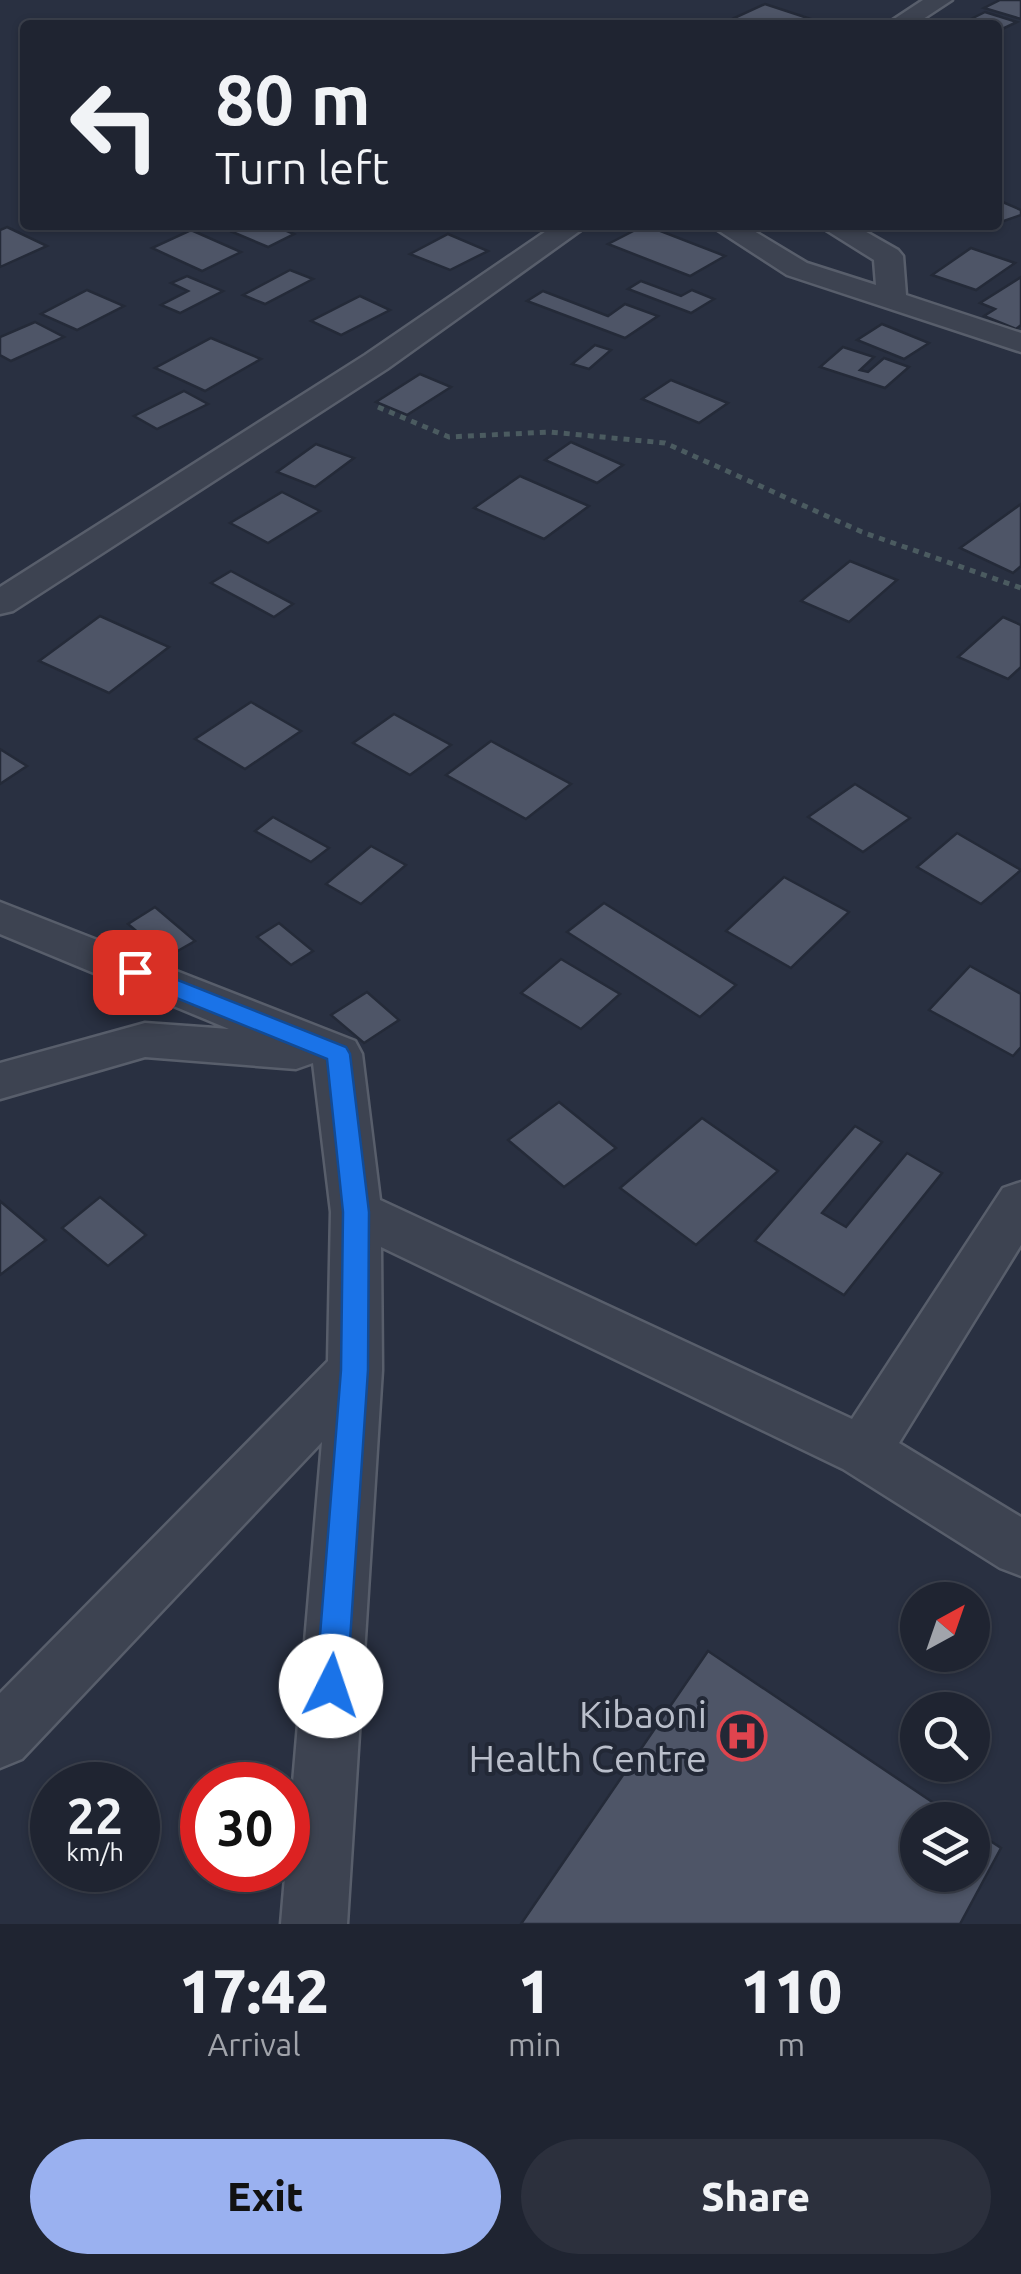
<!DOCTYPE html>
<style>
:root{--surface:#1f2431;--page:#2c303d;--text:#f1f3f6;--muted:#a1a4ab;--line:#3c414d;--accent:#9ab1f0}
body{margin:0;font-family:Ubuntu,sans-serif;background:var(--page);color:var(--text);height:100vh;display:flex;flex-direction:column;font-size:38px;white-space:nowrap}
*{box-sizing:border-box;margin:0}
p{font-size:32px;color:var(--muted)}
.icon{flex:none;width:55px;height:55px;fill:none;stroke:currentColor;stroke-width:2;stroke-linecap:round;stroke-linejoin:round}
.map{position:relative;height:1924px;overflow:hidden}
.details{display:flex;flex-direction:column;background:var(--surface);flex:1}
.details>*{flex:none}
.banner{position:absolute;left:20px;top:20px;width:982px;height:210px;border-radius:10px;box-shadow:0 2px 8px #0004,0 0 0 2px var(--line);background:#1f2431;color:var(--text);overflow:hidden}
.needle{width:65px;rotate:40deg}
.controls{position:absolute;left:900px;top:1582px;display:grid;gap:20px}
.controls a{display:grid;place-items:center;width:90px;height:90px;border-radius:50%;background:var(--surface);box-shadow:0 2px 8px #0004,0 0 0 2px var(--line);font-size:50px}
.speed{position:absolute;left:30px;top:1762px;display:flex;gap:20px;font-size:50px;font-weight:700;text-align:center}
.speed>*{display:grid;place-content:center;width:130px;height:130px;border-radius:50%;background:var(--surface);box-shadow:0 2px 8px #0004,0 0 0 2px var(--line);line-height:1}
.speed small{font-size:25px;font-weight:400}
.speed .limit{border:15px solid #d22;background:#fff;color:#111}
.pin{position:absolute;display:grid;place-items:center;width:85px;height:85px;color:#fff;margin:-42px;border-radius:20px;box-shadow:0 5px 15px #0006}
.me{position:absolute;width:110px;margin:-55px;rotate:4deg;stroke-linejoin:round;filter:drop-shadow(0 0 8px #0008)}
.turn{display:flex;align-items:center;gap:35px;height:210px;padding:0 30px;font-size:45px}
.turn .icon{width:130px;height:130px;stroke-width:2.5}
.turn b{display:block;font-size:70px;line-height:85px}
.eta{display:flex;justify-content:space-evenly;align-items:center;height:170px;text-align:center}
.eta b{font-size:60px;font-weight:800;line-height:70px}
.button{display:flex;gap:20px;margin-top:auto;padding:20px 30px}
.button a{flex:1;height:115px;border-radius:60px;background:var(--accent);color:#111;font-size:40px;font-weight:800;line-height:115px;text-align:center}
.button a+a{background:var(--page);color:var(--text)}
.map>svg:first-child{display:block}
</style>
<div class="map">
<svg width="1021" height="1924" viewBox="0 0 1021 1924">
<rect width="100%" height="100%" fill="#293041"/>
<g fill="#4e5567" stroke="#242a38" stroke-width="2.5">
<path d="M 1000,0 L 1021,0 L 1021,19 L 984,8 Z"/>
<path d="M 765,4 L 829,25 L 751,25 L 732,19 Z"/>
<path d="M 985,12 L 1017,22 L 998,31 L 998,25 L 961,24 Z"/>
<path d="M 998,200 L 1021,210 L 1021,215 L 998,223 Z"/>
<path d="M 216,225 L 273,225 L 294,234 L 268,247 Z"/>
<path d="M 645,225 L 725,256 L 690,276 L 608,244 Z"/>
<path d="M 7,227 L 47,246 L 0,267 L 0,230 Z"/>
<path d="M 191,230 L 241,252 L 202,271 L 152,248 Z"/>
<path d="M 448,234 L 488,251 L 450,270 L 410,254 Z"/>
<path d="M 971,248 L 1015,263 L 976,290 L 932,275 Z"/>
<path d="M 290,270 L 313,279 L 265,304 L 243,295 Z"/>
<path d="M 187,276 L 223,291 L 180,313 L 161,305 L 188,291 L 171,283 Z"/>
<path d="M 1021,277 L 1021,325 L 1016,329 L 984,316 L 995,309 L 980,303 Z"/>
<path d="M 641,281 L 681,296 L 692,290 L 714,299 L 691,313 L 628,289 Z"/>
<path d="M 87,290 L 124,306 L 77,330 L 41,314 Z"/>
<path d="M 543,291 L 608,316 L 625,304 L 658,316 L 625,338 L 527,301 Z"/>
<path d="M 360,296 L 390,310 L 341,335 L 311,321 Z"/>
<path d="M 35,322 L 64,337 L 11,361 L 0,355 L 0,337 Z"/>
<path d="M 882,324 L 929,343 L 904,359 L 857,340 Z"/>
<path d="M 211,338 L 261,359 L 205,391 L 155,368 Z"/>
<path d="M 595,345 L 611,350 L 589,369 L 572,364 Z"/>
<path d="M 843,347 L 874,357 L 860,370 L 868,372 L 884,358 L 909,367 L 885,388 L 820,367 Z"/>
<path d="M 420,374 L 451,387 L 407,415 L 376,402 Z"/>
<path d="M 671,380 L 728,403 L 699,423 L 642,399 Z"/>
<path d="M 184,391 L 208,404 L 157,429 L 134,416 Z"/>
<path d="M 571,442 L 623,465 L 597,483 L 545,460 Z"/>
<path d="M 316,444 L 354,458 L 315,487 L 277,472 Z"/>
<path d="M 520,476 L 589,506 L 544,539 L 474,508 Z"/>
<path d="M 282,492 L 320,511 L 268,543 L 230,523 Z"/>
<path d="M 1021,504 L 1021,566 L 1013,573 L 960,548 Z"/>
<path d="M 850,561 L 897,580 L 849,622 L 801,601 Z"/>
<path d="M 231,571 L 293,604 L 274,617 L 211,583 Z"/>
<path d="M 100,616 L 169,647 L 109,693 L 39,661 Z"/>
<path d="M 1003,617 L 1021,625 L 1021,667 L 1008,679 L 958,657 Z"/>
<path d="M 251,702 L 301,731 L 245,769 L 195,739 Z"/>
<path d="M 394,714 L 451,745 L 410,775 L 353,743 Z"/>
<path d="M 491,741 L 571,784 L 526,819 L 446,775 Z"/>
<path d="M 0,749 L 27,766 L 0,784 Z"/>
<path d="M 855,784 L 910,818 L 863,852 L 808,817 Z"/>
<path d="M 273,817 L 329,848 L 311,862 L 255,831 Z"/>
<path d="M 957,833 L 1021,870 L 981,904 L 917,867 Z"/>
<path d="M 371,846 L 406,865 L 361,904 L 326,884 Z"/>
<path d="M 784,877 L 849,912 L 791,968 L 726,931 Z"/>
<path d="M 604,903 L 736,985 L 700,1017 L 567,932 Z"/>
<path d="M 155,907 L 195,941 L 167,957 L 128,924 Z"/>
<path d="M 279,923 L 313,951 L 291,965 L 257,937 Z"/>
<path d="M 561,959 L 620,994 L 581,1029 L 521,993 Z"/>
<path d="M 970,966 L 1021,994 L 1021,1047 L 1013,1056 L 929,1010 Z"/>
<path d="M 367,992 L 399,1020 L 364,1043 L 331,1015 Z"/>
<path d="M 559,1102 L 616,1148 L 564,1187 L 508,1140 Z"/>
<path d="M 702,1118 L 778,1171 L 696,1245 L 620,1188 Z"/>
<path d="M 855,1126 L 882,1142 L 822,1213 L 846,1227 L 907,1153 L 942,1173 L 844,1295 L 755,1241 Z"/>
<path d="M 100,1197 L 146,1235 L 108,1266 L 62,1228 Z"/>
<path d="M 0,1201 L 46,1240 L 0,1275 Z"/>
<path d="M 708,1651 L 959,1820 L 918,1820 L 918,1875 L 972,1875 L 972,1829 L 1001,1848 L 960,1924 L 521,1924 Z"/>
</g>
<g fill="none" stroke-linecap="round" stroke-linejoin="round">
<g stroke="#585e6b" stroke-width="5">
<g id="minor">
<path d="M 923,0 L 952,0 L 914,25 L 885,25 Z"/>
<path d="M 555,225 L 588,225 L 387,369 L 13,611 L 0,614 L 0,587 L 365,355 Z"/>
<path d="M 710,225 L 744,225 L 807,263 L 876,285 L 874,260 L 826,230 L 826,225 L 854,225 L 898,250 L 903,256 L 906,295 L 1021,333 L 1021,352 L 787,275 Z"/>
<path d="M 0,902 L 355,1041 L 362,1054 L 380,1200 L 852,1419 L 1003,1188 L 1021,1182 L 1021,1245 L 899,1443 L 1021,1517 L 1021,1576 L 1000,1568 L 843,1469 L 381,1247 L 382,1370 L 347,1924 L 281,1924 L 322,1442 L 22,1759 L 0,1768 L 0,1693 L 328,1361 L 331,1212 L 313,1063 L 296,1069 L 145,1057 L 0,1099 L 0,1063 L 145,1023 L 229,1029 L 0,934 Z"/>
</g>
</g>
<path stroke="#4b5b60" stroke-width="5" stroke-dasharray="6 6" stroke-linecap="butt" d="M 378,407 L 449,437 L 550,432 L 665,443 L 862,532 L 1021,588"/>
<use href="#minor" fill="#3d4351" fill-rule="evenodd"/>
</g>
<path fill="#1a73e8" stroke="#114b97" stroke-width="2.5" d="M 135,963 L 346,1047 L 350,1054 L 369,1212 L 368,1370 L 347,1686 L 342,1697 L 331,1701 L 320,1697 L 316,1686 L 341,1370 L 343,1212 L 327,1059 L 127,978 L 124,972 L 127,966 Z"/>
<defs>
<g id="hospital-ring" transform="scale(2.5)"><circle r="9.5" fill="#222836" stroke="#e0444e" stroke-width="1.5"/><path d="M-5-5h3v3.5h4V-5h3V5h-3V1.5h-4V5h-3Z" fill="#e0444e"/></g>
</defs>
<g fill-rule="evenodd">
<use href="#hospital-ring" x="742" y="1736"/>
</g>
<g text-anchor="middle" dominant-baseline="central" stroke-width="8" stroke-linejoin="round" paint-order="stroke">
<g font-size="38" fill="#babfcb" stroke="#222836" text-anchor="end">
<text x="707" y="1714">Kibaoni<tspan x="707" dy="44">Health Centre</tspan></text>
</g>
</g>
</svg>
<div class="controls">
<a><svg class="needle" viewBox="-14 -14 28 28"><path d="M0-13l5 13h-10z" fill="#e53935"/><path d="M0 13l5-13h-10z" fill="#a1a4ab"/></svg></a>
<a><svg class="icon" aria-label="search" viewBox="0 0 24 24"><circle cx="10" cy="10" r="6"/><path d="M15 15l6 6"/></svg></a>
<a><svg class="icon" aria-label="layers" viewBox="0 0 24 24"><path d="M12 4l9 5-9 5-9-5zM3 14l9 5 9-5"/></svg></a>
</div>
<div class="speed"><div>22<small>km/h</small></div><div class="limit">30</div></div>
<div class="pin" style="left:135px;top:972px;background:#d93025"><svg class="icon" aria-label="arrive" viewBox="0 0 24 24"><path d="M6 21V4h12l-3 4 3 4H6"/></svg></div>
<svg class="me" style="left:331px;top:1686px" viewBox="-20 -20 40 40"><circle r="19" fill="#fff"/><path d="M0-13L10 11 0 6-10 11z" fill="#1a73e8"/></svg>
<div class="banner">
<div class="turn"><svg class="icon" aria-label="left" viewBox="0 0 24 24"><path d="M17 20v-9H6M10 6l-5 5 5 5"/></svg><div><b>80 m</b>Turn left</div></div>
</div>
</div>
<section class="details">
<div class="eta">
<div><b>17:42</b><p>Arrival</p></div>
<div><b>1</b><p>min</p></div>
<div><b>110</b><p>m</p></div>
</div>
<div class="button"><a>Exit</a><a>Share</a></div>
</section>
